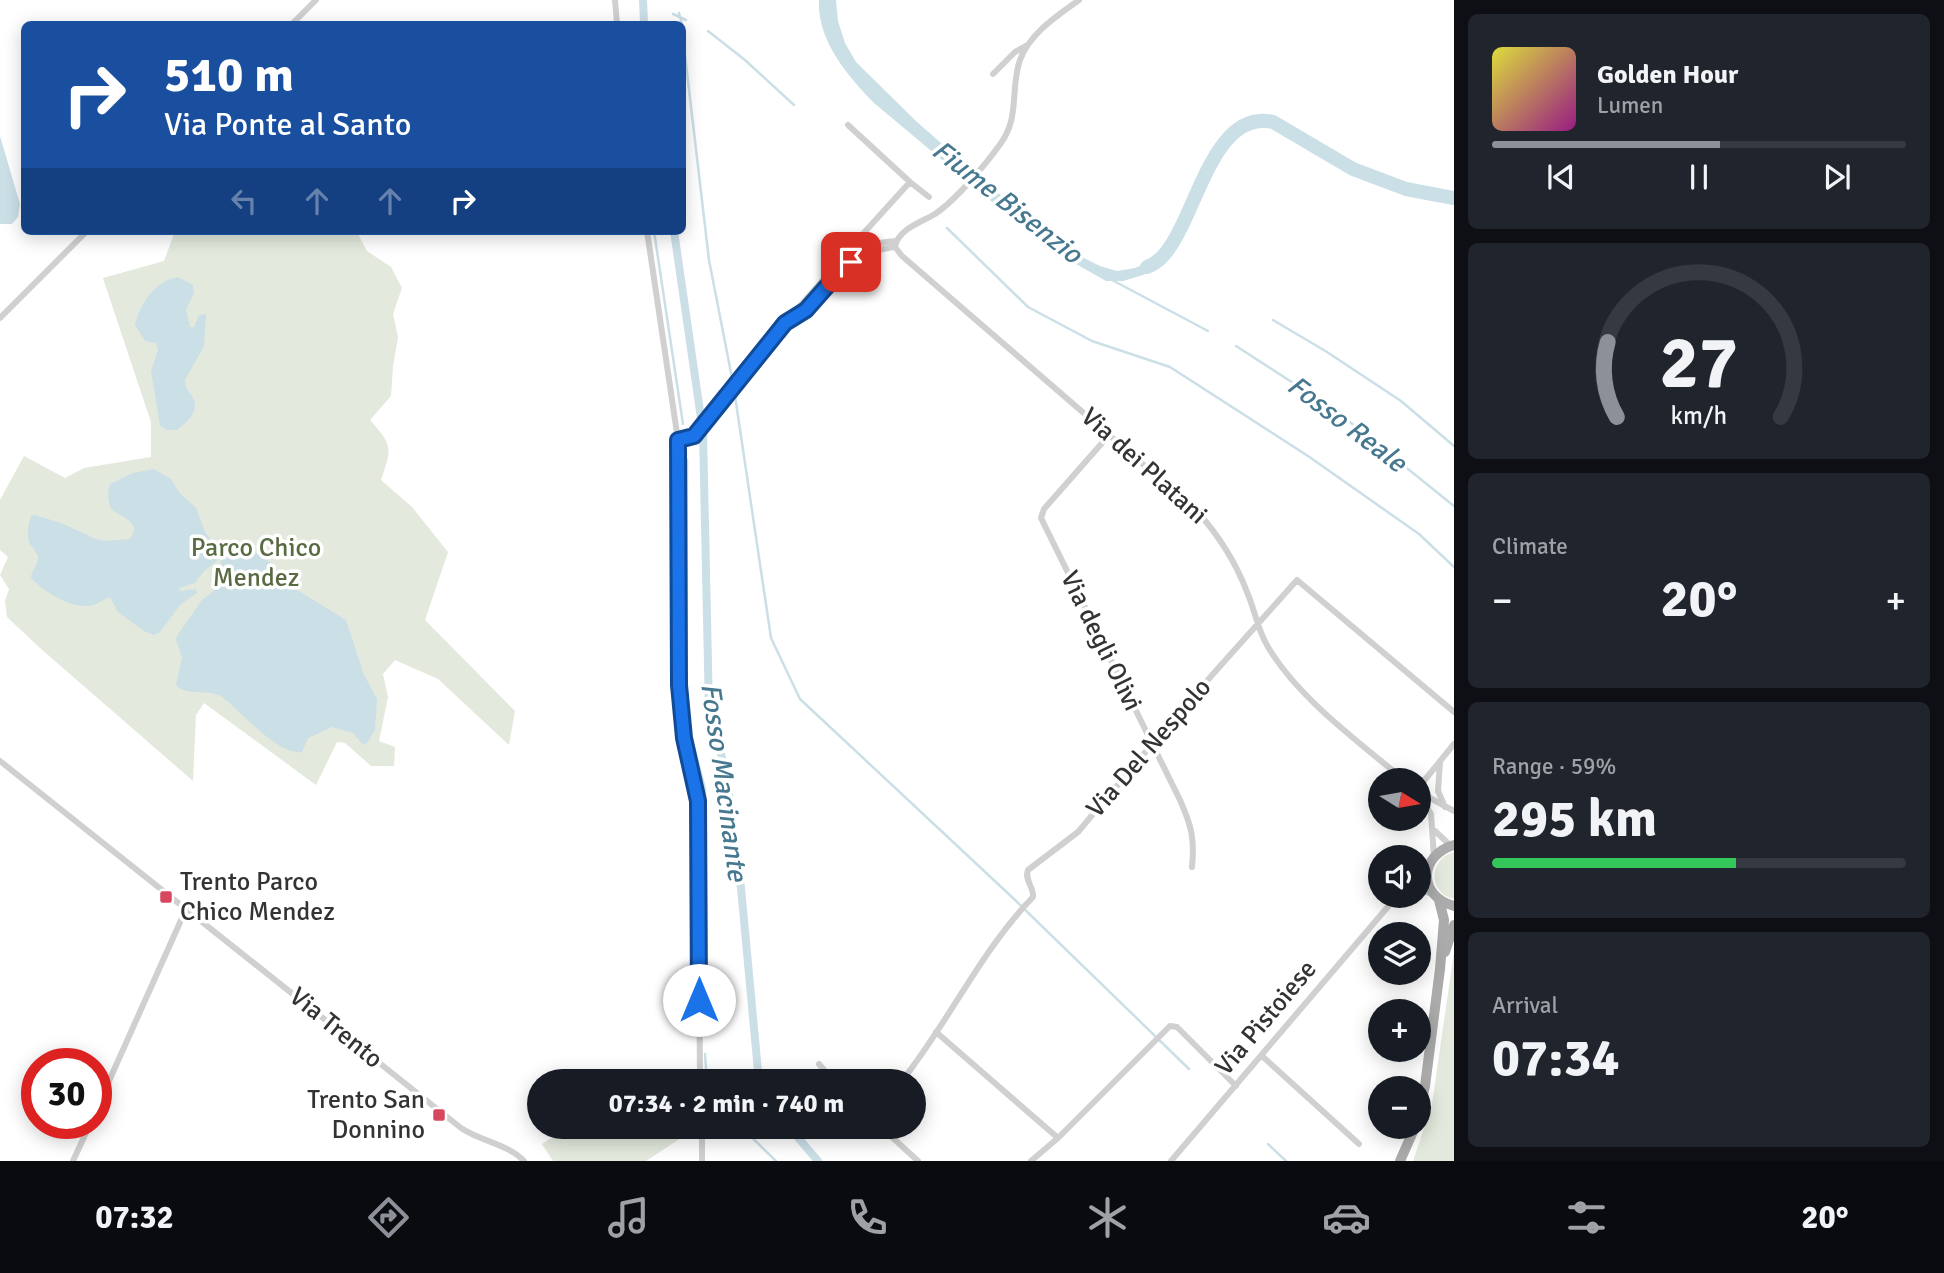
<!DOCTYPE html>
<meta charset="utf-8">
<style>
:root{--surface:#171b24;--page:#20242c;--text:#f1f3f6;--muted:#9ea1a6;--line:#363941;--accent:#8c9099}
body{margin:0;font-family:Signika,sans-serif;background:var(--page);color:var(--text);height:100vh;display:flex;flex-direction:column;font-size:26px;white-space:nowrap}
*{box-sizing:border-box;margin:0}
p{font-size:23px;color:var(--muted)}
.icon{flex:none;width:38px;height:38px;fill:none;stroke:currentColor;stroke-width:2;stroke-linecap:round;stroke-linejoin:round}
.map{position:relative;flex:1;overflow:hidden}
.panel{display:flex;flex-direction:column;gap:14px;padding:14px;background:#0d0f14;width:490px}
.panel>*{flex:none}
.hud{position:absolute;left:21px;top:21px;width:665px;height:214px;border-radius:10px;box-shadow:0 4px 18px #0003;background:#1a4fa0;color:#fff;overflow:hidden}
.needle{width:46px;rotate:101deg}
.buttons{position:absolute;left:1368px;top:768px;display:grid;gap:14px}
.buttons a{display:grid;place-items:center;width:63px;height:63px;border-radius:50%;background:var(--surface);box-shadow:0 4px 18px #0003;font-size:35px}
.speed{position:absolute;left:21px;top:1048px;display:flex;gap:14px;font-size:35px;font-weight:700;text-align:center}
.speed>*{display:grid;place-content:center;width:91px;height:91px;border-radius:50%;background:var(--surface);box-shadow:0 4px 18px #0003;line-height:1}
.speed .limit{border:10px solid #d22;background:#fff;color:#111}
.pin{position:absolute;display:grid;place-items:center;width:60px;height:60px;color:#fff;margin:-30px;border-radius:14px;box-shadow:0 4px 10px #0006}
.me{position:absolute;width:77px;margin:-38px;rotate:0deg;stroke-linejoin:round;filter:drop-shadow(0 0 5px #0008)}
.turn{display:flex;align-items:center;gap:24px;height:147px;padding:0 28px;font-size:32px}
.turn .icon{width:91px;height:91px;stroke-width:2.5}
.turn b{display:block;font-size:49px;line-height:60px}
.lanes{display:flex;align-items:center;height:66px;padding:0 28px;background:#0003;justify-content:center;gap:35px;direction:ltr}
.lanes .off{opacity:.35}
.big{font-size:52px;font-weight:700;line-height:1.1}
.panel .card{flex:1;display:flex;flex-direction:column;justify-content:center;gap:10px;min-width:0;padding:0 24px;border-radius:10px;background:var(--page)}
.panel .dial{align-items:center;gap:0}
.dial svg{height:182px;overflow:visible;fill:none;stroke:var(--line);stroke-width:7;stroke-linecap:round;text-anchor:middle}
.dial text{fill:var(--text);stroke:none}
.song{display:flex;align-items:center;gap:21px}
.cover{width:84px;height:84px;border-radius:10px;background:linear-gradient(135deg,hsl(60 70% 55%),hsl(310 70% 35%))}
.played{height:7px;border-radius:4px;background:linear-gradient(90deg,var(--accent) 55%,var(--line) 55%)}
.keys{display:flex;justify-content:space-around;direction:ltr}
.heat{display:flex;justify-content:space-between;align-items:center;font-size:38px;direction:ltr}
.charge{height:10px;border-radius:5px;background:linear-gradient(90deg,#34c759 59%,var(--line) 0)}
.trip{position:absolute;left:527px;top:1069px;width:399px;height:70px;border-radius:35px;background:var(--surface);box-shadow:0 4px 18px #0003;font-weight:700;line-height:70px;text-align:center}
.tab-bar{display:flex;height:112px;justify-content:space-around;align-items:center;background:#090b0e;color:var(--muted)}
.tab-bar .icon{width:49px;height:49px}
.tab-bar .current{color:var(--accent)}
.tab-bar b{font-size:32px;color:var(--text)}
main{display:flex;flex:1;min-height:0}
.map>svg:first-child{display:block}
.green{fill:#e3e9dd}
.water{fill:#cbdfe7}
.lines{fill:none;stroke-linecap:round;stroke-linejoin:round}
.stream{stroke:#cbdfe7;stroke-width:2.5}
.canal{stroke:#cbdfe7;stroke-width:8}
.river{stroke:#cbdfe7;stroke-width:14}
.street{stroke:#d0d0d0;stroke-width:6}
.primary{stroke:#ababab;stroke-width:10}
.route-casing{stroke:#114b97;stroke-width:18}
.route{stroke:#1a73e8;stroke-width:12}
.poi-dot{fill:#d7475d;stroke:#fff;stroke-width:2.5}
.labels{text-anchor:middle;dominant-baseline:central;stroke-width:7;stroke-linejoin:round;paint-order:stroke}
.street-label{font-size:26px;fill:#333;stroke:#fff}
.park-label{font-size:26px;fill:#596b43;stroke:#fff}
.poi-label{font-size:26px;fill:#333;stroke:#fff;text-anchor:start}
.water-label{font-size:28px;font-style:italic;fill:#46788f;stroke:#fff}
</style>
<main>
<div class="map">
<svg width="1454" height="1161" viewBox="0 0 1454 1161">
<rect width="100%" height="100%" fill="#fff"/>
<path class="green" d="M175,231H360L358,234L367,251L391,267L402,288L393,314L398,337L393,366L391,396L370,420C393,446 392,448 381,480L412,507L448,552L425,620L515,711L509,745L438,679L395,660L383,674L388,697L379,741L395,747L394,766H371L345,743L337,742L316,785L204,703L196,715L193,781L40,648L7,617L5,601L9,589L0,575L8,557L0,550V500L24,456L65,478L84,468L151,457V422L103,278L164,261Z
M1454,852V899C1428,893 1428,859 1454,852Z
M1454,952V1161H1413L1432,1104Z
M568,1127H674L681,1138L646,1161H553L542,1144Z"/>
<path class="water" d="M819,0H836L838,21L845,43L856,62L917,122L1058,245L1100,266L1117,271L1135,268L1148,262L1159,253L1164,262L1143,275L1123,281H1106L1046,247L874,103C848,76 817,41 819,0Z
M0,136L20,204L18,217L12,224H0Z
M178,277L193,285L194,293L186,310L190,327H194L199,315L206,314L204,346L185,380C185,388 188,390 192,396C201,411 188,421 177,430H167L160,426L151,371L158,350L156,343L145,341L135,325C140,303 155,281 178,277Z
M154,469L171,479L179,492L196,508L206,534L217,547V561L204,571L195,583L179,588L180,591L196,589L197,593L181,604L160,632L154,635L144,631L118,612L110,597C102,600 94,607 84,606C68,606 41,590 31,578C31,570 40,563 38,555C37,555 32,546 31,546C26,537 28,525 31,516L35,515L61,523L96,539L106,541L130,539C143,520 119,518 111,508C107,501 108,491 110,484L133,473Z
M255,553L263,555L294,588L346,620L364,675L377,699L375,730L367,743L363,745L353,733L332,727L308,738L302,752C278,756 241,711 222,697C209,688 186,697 176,685L182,657L176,640L177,636L202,600L217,588L220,580L221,558L226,554Z"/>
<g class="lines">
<path class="stream" d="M679,13L682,24
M673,14L686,20
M682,30L709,260L733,383
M708,31L745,60L794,105
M947,228L1028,307L1092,341L1170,367L1308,456L1419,534L1454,567
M654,231L683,424
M1112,280L1208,331
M1273,320L1327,352L1401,401L1454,446
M1236,346L1335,410L1454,506
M734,389L771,638L800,699L1013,898L1189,1069
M687,460L686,690L690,732L705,789L706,1010
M705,1054L707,1082
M741,1127L776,1161
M1268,1144L1286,1161"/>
<path class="canal" d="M643,0L644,24
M674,231L703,432L709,711L726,772L741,888L759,1082
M789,1127L818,1161"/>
<path class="river" d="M1147,267C1152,265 1157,262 1161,258C1196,224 1210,108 1273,122L1353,169L1406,189L1454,198"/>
<path class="street" d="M615,0L617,24
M292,24L316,0
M993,74L1015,52L1026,46
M848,125L910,182
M647,231L678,440L679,685L684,738L698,801L700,1082
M895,247L902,256L1197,511C1219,536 1235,560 1247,592C1255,610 1257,629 1268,647C1299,699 1358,741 1404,780
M895,247C898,229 922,222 935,214C956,200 986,164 1001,143C1020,117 1010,88 1020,60C1030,33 1057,16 1079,0
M855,254L851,247L910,182L929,197
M0,318L87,231
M791,319C834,293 836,254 895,247
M1110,434L1044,509L1041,518L1180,800C1191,825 1195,838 1192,867
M678,440L694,436L785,323L837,264C853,250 875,242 896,241
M0,761L461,1128C480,1141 508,1144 524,1161
M1440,762L1438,791L1445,807
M1419,787L1454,744
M1419,792L1454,811
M1419,794L1431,814L1434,857
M1435,831L1451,846
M1419,890L1432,894
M936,1032L1058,1138L1170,1026L1177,1027L1236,1086
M1262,1056L1359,1144
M819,1064L834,1082
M901,1082C949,1022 980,952 1033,897C1034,887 1024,880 1028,870L1078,832L1180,711L1297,580L1454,712
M96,1110L186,909
M702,1127V1161
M881,1127L918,1161
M73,1161L90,1124
M1031,1161L1058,1138
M1171,1161L1397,896"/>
<path class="primary" d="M1454,845C1419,855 1417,896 1454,906
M1445,952L1454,925
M1419,1113L1425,1086L1440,969L1444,920L1439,900
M1400,1161L1415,1127"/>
</g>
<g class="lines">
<g class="route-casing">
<path id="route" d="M699,1000L698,801L684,738L679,685L678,440L694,436L785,323L806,310L843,268L851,262"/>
</g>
<use href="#route" class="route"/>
</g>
<g class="poi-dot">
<rect x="159" y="890" width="14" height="14" rx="3.5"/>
<rect x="432" y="1108" width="14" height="14" rx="3.5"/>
</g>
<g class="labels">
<g class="street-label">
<text transform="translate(1144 466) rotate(42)">Via dei Platani</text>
<text transform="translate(1101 641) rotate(64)">Via degli Olivi</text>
<text transform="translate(1149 748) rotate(-49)">Via Del Nespolo</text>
<text transform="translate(1266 1018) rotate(-50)">Via Pistoiese</text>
<text transform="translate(336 1028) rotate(39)">Via Trento</text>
</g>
<g class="park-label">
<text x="256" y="548">Parco Chico<tspan x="256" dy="30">Mendez</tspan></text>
</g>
<g class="poi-label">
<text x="180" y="882">Trento Parco<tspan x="180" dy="30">Chico Mendez</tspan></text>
<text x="425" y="1100" text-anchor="end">Trento San<tspan x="425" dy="30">Donnino</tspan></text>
</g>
<g class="water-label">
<text transform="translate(1007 202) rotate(38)">Fiume Bisenzio</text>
<text transform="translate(1347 424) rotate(37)">Fosso Reale</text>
<text transform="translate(724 782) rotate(82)">Fosso Macinante</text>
</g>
</g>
</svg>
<div class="buttons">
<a><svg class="needle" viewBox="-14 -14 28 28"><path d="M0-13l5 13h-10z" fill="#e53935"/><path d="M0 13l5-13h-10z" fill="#9ea1a6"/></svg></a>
<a><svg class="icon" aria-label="sound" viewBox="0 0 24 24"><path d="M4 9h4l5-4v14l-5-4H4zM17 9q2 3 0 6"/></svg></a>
<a><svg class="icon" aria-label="layers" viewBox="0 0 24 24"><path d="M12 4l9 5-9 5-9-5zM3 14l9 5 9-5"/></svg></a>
<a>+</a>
<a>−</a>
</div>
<div class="speed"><div class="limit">30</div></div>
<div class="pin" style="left:851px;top:262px;background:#d93025"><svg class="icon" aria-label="arrive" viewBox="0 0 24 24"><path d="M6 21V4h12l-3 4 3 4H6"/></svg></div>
<svg class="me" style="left:699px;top:1000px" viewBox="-20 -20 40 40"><circle r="19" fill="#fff"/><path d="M0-13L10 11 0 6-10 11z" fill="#1a73e8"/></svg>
<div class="trip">07:34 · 2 min · 740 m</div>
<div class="hud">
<div class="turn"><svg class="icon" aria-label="right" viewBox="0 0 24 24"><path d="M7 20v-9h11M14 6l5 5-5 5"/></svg><div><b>510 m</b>Via Ponte al Santo</div></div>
<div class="lanes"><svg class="icon off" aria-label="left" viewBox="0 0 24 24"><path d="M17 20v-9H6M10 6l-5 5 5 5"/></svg><svg class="icon off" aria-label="ahead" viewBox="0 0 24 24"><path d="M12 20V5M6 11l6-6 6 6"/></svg><svg class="icon off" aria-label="ahead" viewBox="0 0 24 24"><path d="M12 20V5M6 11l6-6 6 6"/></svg><svg class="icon" aria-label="right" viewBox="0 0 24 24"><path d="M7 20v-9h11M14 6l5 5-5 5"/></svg></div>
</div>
</div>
<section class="panel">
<div class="card">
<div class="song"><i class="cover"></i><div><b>Golden Hour</b><p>Lumen</p></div></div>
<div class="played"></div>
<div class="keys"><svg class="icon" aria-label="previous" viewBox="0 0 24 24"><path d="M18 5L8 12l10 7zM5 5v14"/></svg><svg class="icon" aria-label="pause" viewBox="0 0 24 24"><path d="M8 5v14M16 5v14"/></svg><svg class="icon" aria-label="next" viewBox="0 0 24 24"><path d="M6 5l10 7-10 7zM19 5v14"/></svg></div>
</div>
<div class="card dial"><svg viewBox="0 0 100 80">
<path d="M14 69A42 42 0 1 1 86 69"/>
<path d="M14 69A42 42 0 0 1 10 36" stroke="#8c9099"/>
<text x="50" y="56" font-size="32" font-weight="700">27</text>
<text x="50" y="72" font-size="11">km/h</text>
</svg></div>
<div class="card"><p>Climate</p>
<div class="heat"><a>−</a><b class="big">20°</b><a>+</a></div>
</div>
<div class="card"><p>Range · 59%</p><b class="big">295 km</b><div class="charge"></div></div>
<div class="card"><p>Arrival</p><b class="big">07:34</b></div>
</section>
</main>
<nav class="tab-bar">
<b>07:32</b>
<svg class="icon current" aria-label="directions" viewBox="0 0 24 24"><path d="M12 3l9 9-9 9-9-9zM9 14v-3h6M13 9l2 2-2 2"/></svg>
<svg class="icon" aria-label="music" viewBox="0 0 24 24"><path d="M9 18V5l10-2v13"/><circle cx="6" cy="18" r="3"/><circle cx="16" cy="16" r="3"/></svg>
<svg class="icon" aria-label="phone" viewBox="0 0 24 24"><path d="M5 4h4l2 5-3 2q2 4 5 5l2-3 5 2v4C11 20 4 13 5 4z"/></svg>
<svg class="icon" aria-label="climate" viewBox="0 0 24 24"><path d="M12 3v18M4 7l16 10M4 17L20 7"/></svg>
<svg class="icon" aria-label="car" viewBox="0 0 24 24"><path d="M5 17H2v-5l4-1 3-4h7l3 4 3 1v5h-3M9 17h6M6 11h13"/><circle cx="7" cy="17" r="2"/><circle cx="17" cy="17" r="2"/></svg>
<svg class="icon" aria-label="filters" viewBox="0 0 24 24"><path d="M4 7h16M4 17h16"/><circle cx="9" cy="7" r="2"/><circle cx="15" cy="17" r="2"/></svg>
<b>20°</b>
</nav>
